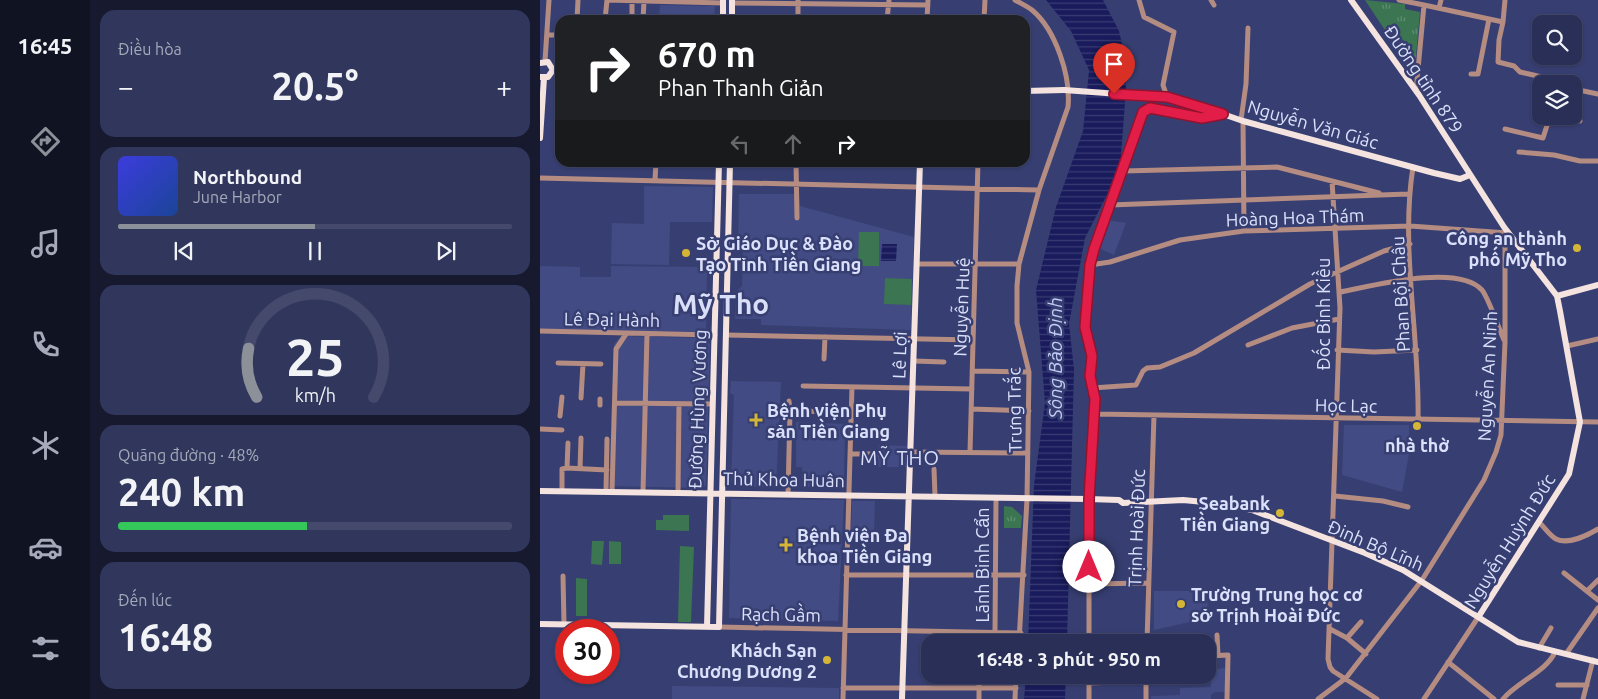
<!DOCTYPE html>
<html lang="vi">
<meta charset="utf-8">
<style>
:root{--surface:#292f56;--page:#31375c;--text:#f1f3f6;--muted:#a5a9b9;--line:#454a6c;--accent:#8c9099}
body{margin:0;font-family:Ubuntu,sans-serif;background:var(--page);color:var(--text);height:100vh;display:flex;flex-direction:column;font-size:19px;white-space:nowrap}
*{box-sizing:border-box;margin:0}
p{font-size:16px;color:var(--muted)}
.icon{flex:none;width:28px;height:28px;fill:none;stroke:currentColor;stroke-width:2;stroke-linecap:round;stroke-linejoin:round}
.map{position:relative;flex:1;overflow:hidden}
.side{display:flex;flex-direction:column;gap:10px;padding:10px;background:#171a2f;width:450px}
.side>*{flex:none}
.hud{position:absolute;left:15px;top:15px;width:475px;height:152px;border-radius:15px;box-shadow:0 1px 4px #0004,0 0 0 1px var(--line);background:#202124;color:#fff;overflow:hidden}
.buttons{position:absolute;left:992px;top:15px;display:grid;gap:10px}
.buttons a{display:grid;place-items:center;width:50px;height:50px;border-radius:10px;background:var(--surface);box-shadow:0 1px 4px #0004,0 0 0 1px var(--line);font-size:25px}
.speed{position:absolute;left:15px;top:619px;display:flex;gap:10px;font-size:25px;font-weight:700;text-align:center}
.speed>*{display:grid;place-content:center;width:65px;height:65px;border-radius:50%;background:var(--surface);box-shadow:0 1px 4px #0004,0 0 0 1px var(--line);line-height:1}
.speed .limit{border:8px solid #d22;background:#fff;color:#111}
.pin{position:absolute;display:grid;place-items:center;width:42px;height:42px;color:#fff;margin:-51px -21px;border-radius:50% 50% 50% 0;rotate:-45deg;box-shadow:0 0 5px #0007}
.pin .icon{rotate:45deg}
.me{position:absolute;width:55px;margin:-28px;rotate:0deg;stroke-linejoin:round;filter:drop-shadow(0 0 4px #0008)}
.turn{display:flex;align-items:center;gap:18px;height:105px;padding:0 20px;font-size:22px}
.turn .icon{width:65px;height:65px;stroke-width:2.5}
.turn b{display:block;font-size:35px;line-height:42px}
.lanes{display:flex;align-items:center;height:48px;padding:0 20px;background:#0003;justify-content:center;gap:25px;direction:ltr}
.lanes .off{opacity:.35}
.big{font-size:38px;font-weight:700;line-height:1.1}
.side .tile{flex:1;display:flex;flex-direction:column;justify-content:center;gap:8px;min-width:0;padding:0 18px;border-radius:15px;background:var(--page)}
.side .dial{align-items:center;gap:0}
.dial svg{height:130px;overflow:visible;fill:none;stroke:var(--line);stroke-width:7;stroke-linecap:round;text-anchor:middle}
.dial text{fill:var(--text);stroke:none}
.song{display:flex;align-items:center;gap:15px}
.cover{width:60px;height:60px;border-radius:8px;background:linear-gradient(135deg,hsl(240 70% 55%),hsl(220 70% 35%))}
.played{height:5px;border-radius:2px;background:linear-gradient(90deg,var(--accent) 50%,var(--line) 50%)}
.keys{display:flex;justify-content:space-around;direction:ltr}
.heat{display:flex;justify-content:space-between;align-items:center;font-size:28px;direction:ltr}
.charge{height:8px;border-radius:4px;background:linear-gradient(90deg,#34c759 48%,var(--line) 0)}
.trip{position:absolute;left:381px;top:634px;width:295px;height:50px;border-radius:15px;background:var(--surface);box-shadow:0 1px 4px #0004,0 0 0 1px var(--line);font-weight:700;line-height:50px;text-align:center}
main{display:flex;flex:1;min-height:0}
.menu{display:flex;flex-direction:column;width:90px;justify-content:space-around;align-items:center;background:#101322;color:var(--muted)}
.menu .icon{width:35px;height:35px}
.menu .selected{color:var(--accent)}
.menu b{font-size:22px;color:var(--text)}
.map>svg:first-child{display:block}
.built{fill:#424b83}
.green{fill:#3b7551}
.park{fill:url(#park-tufts)}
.water{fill:url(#water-rules)}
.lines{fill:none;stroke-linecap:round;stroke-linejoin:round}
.minor{stroke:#b48c82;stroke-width:5}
.major{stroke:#f4e3df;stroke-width:6}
.major-bridge{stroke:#f4e3df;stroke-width:6}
.route-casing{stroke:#92132f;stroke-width:12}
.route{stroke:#e11d48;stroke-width:9}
.poi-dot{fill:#d5b535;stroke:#373f72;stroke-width:2}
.labels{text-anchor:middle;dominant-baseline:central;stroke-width:5;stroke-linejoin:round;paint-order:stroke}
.street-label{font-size:18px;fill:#dbe1fa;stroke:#373f72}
.poi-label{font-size:18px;font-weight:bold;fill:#dbe1fa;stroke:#373f72;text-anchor:start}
.water-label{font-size:19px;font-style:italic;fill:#c2ccf4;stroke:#373f72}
.quarter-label{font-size:20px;letter-spacing:1px;fill:#d9dff8;stroke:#373f72}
.town-label{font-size:28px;font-weight:bold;fill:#d9dff8;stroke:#373f72}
</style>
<main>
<nav class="menu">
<b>16:45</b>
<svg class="icon selected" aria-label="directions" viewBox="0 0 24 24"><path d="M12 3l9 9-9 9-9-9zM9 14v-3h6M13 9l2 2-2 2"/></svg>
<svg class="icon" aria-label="music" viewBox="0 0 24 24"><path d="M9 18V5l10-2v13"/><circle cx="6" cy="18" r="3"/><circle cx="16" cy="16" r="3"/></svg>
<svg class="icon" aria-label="phone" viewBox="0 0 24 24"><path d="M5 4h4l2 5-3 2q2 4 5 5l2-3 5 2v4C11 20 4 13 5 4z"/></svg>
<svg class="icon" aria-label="climate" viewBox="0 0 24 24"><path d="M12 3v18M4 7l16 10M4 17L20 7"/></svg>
<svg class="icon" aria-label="car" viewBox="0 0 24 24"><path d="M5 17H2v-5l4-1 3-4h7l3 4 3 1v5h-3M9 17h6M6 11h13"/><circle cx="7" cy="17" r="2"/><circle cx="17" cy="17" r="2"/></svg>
<svg class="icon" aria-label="filters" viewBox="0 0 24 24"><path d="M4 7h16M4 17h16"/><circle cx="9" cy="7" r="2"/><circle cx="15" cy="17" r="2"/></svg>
</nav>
<section class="side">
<div class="tile"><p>Điều hòa</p>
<div class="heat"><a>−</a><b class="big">20.5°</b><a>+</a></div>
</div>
<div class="tile">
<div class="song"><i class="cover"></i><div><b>Northbound</b><p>June Harbor</p></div></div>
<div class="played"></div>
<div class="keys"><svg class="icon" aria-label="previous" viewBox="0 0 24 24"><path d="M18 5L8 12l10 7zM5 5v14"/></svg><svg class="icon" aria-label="pause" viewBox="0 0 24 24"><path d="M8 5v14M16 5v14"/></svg><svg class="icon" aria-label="next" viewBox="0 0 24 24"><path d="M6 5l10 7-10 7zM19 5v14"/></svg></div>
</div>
<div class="tile dial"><svg viewBox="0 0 100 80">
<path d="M14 69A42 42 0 1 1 86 69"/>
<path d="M14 69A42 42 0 0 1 9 39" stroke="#8c9099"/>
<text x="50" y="56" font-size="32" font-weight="700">25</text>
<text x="50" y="72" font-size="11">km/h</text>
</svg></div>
<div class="tile"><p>Quãng đường · 48%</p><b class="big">240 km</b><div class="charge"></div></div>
<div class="tile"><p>Đến lúc</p><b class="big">16:48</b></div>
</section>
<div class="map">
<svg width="1058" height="699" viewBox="0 0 1058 699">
<defs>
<pattern id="park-tufts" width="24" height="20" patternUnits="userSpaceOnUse" patternTransform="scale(1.25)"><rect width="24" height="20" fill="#3b7551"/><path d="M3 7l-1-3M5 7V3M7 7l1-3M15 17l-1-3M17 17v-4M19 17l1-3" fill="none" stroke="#608f74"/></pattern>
<pattern id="water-rules" width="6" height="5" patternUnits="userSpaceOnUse" patternTransform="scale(1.25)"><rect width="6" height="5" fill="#191b5c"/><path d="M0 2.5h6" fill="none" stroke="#3a3c74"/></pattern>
</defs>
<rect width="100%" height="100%" fill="#373f72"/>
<path class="built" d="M120,5L175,6L174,20H119Z
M104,186L173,187L172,222H130L129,265L71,264L72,223L104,224Z
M199,194H259L260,206L374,237L371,330L221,325V319H195L196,292L202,286L203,247L198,242Z
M567,220L586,223L574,255L556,247Z
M0,266L40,267V277H71V266L167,267L166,332L0,329Z
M81,336L164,338L170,343L166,485L163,488L69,486L74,344Z
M191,381L241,382L236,487H195L191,481L194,395L190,393Z
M256,422L305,424L304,487H263L262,467H256Z
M804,425H869V454L862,492L802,475Z
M338,445L367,446L366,467H337Z
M191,499L304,500L298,621L189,618Z
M312,501H335L334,532L311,531Z
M614,591H667L668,618L614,630Z
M690,667V692H675L671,695V699H611V696L640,695V688L671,687V670Z
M132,686L299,688V699H132Z"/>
<path class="green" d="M319,232H339V266H318Z
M345,278L372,279L371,305L344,304Z
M123,515H149V531L116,530V520H123Z
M52,541H64L62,565L51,564Z
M69,541L81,542V564H69Z
M140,546L154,547L151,622H138Z
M36,578L47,579V616H36Z"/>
<path class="park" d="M825,0L865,4V9L880,12L875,67L870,68Z
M464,506L472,507L482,516L481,528H464Z"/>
<path class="water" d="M506,0H563L579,31L584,53L586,89L580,169L545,238L529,324L534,369L527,642H488L494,485L505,403L496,290L516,207L543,131L549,70L531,31Z
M342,244H357L356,261H341Z
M486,675H526L525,699H484Z"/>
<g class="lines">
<path class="minor" d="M67,0L183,3
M475,0C480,3 487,6 492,10C516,30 531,77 528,107L499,190L479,264L477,286V323L489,372L487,499L479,642
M599,0L604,17L634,32L623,85L627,97
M671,0L674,5
M859,0L884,5L876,91
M192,3L388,5
M884,5L963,22L965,0
M899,8L901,0
M37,20L38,0
M65,20L67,0
M92,20V1
M103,20L104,1
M258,20V0
M347,20L349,0
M387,20L388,0
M444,20L445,0
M963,22L959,40L958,62L974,66L980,72L1015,80L1020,84
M7,35H20
M5,61L9,0
M931,74H938L949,19
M1034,89L1058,94
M1025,116L1040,121
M701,120L706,84L708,28
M703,121L704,231
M965,129L1003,138L1010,116
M979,152L1014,155L1040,161H1058
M256,162L257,218
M873,167C860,249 880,337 878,420
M583,171L737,167L839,193
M0,178L499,190
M115,180L116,162
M792,181L800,308L788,659L790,667L793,671L837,699
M570,205L868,194
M377,264H479
M550,265L570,262L640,240L704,231L870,226L967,233
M800,292C831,286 918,263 942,290C949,299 958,327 964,340
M0,331L175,335
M186,335L433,340
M708,345L752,328L799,319
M1027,346L1058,339
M797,350L834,352L877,350
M284,359L285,337
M374,361L404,362
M18,363L61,364
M432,371L489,372
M263,386L432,389
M552,388L596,385L603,371L607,368L620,367L654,353L770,284L844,251L870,244
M41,398L43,364
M249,401L250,411
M75,403L172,404
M60,405V399
M431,409L489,411
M554,414L1058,422
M20,416L22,397
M0,429L22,430
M370,452L488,453
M430,452L438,162
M310,454H338
M27,468L67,470
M40,469L41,438
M394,469L395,496
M22,491V469L27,468L28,443
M66,492L67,439
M72,492L76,349L86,334
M103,492L107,334
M138,492L139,404
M248,494L250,411L311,412
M795,496L843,501L868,507
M999,522C1004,527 1010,536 1016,539C1028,545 1048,535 1058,529
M1024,573L1058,600
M306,575H484
M23,576L24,624
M549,584L608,583
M1047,591L1058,580
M179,627L481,633
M790,629L807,638L826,654
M455,632L456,498
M677,635L678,655
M807,638L821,622
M440,642V633
M549,642V499L555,399L550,376L552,356L545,327L550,265L603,112L610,108L662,118L683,114
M607,642L614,415
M999,648L1011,628
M1026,654L1058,608
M668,656L688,655L687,699
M908,662L954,699
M606,675V699
M549,683L606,681
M1018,685H1047
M303,688H476
M303,699L312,387
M439,699V675
M475,699L476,675
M549,699V675
M778,699L806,678L882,580L944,480L956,452L961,435L965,342V233
M884,699L939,616
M963,699C977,682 1007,671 1015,652
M1043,699L1053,660"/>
<path class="major" d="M811,0L879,95L964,227L1017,296L1020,311L1040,422L1029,474L939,616
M183,20V0
M192,20V0
M0,63L8,62L13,70L8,77H1
M485,91L524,90
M607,96L642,100L703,121L894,173L920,179L930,175
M0,138L4,78
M1017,296L1058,285
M0,491L549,499L579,500L583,503L643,500L685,504L712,510L825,553L863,570L978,642L1058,662
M0,624L179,627L190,162
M167,627L179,162
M362,699L380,162"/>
<path class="major-bridge" d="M524,90L607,96"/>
</g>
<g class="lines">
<g class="route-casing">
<path id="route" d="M549,567V499L555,399L550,376L552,356L545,327L550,265L554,249L603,112L610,108L662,118L683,114L627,97L574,94"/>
</g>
<use href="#route" class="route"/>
</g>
<g class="poi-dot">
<circle cx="1037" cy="248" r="5"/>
<circle cx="146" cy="253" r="5"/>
<path d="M213.5 412.5h5v5h5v5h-5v5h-5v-5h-5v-5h5z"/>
<circle cx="877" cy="426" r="5"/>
<circle cx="740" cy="513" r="5"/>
<path d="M243.5 537.5h5v5h5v5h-5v5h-5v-5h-5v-5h5z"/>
<circle cx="641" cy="604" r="5"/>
<circle cx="287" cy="660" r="5"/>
</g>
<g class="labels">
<g class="street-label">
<text transform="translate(884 79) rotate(56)">Đường tỉnh 879</text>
<text transform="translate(773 124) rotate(16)">Nguyễn Văn Giác</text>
<text transform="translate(755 217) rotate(-2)">Hoàng Hoa Thám</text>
<text transform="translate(860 294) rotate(-93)">Phan Bội Châu</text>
<text transform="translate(421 307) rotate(-88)">Nguyễn Huệ</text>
<text transform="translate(783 314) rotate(-90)">Đốc Binh Kiều</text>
<text transform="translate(72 319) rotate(1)">Lê Đại Hành</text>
<text transform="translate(359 355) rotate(-88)">Lê Lợi</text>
<text transform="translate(947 376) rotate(-87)">Nguyễn An Ninh</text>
<text transform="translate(806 405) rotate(1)">Học Lạc</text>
<text transform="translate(157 409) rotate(-88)">Đường Hùng Vương</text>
<text transform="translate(474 410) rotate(-91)">Trưng Trắc</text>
<text transform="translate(244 479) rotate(1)">Thủ Khoa Huân</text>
<text transform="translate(596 528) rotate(-88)">Trịnh Hoài Đức</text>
<text transform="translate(969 541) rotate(-58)">Nguyễn Huỳnh Đức</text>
<text transform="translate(836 545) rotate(23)">Đinh Bộ Lĩnh</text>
<text transform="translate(442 565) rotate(-90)">Lãnh Binh Cẩn</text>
<text transform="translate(241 614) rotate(1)">Rạch Gầm</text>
</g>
<g class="poi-label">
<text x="1027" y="238" text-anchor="end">Công an thành<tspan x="1027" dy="21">phố Mỹ Tho</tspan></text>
<text x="156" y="243">Sở Giáo Dục &amp; Đào<tspan x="156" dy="21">Tạo Tỉnh Tiền Giang</tspan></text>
<text x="227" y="410">Bệnh viện Phụ<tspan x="227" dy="21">sản Tiền Giang</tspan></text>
<text x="877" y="445" text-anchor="middle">nhà thờ</text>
<text x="730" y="503" text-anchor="end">Seabank<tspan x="730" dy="21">Tiền Giang</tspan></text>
<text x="257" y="535">Bệnh viện Đa<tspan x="257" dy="21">khoa Tiền Giang</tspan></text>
<text x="651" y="594">Trường Trung học cơ<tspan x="651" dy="21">sở Trịnh Hoài Đức</tspan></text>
<text x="277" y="650" text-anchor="end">Khách Sạn<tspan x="277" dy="21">Chương Dương 2</tspan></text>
</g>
<g class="water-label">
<text transform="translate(515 358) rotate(-90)">Sông Bảo Định</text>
</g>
<g class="quarter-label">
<text x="360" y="457">MỸ THO</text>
</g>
<g class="town-label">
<text x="181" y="303">Mỹ Tho</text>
</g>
</g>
</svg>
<div class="buttons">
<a><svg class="icon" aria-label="search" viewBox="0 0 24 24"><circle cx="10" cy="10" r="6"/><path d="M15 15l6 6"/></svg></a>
<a><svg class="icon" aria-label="layers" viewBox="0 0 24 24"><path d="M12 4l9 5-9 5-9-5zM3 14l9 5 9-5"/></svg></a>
</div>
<div class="speed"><div class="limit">30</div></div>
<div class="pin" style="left:574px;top:94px;background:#d93025"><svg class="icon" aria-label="arrive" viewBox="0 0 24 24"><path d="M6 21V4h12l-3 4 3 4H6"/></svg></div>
<svg class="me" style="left:549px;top:567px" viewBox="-20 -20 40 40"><circle r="19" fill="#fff"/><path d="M0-13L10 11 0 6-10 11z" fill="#e11d48"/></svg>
<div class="trip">16:48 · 3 phút · 950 m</div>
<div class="hud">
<div class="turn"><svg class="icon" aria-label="right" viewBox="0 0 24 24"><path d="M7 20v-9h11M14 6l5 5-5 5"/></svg><div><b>670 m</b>Phan Thanh Giản</div></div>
<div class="lanes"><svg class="icon off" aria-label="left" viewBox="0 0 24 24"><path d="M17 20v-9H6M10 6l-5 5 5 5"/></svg><svg class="icon off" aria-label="ahead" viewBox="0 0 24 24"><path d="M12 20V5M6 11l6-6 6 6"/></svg><svg class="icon" aria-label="right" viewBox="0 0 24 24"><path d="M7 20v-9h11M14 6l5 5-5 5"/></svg></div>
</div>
</div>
</main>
